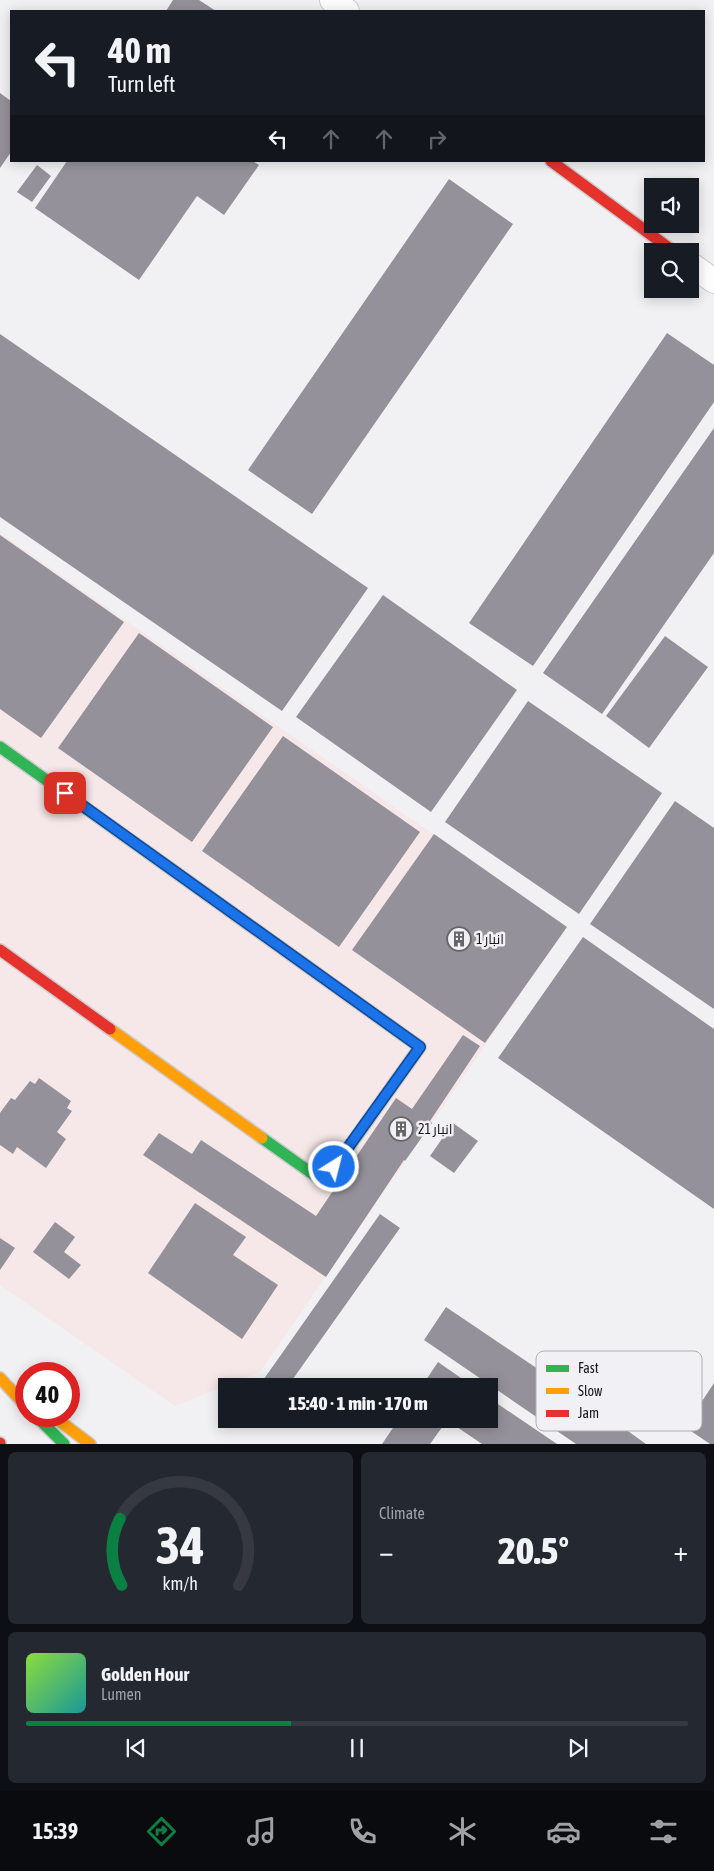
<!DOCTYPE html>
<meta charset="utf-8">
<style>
:root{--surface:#171b24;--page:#242831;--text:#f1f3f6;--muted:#9ea1a6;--line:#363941;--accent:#0b8043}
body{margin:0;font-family:"Asap Condensed",Cairo,sans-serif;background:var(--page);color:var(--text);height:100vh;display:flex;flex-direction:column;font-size:19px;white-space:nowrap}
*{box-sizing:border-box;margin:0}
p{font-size:16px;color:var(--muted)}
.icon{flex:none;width:28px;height:28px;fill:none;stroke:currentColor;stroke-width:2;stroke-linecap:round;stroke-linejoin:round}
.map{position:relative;height:1444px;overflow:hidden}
.side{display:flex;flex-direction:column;gap:8px;padding:8px;background:#0d0f14;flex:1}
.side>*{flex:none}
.hud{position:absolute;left:10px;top:10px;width:695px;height:152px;border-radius:0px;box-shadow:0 2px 12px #0003;background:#171b24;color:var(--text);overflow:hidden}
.controls{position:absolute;left:644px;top:178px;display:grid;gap:10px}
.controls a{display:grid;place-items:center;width:55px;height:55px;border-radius:0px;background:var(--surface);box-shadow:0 2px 12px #0003;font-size:25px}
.speed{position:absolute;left:15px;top:1362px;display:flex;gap:10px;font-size:25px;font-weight:700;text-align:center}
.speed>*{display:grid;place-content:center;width:65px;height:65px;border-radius:50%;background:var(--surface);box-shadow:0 2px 12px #0003;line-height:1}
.speed .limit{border:8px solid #d22;background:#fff;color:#111}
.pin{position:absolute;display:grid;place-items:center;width:42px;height:42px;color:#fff;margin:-21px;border-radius:10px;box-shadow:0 2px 8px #0006}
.me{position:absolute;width:55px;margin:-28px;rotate:36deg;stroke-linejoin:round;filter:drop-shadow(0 0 4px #0008)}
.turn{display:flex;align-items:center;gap:18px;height:105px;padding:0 15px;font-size:22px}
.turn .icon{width:65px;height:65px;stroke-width:2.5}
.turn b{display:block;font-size:35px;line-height:42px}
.lanes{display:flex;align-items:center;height:48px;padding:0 15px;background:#0003;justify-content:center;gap:25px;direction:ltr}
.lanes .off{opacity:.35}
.big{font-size:38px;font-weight:800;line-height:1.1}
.side .tile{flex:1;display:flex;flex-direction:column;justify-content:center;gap:8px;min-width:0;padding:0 18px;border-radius:8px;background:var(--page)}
.side .dial{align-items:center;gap:0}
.dial svg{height:130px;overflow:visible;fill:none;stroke:var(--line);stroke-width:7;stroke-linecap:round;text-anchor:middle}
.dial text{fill:var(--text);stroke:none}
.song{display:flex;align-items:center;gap:15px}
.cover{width:60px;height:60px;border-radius:8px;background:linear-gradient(135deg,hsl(90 70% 55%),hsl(180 70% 35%))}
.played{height:5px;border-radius:2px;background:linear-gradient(90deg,var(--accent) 40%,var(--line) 40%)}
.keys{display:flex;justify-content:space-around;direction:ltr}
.heat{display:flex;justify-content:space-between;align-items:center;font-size:28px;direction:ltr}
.side .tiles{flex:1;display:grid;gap:8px;grid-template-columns:1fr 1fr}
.tile:last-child{grid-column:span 2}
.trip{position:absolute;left:218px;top:1378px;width:280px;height:50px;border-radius:0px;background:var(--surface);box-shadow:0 2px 12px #0003;font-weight:800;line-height:50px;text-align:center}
.menu{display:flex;height:80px;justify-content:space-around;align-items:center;background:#090b0e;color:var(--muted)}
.menu .icon{width:35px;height:35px}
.menu .selected{color:var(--accent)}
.menu b{font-size:22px;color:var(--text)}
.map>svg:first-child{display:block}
.industrial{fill:#f6e7e8}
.building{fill:#95919a}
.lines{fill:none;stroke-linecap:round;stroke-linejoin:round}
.street-casing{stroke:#ccccce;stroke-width:26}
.fast-casing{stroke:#ccccce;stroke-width:14}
.slow-casing{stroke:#ccccce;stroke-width:14}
.jam-casing{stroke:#ccccce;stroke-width:14}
.street{stroke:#fdfdfd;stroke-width:24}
.fast{stroke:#30b455;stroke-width:11}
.slow{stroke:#ff9f0a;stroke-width:11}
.jam{stroke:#e5322d;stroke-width:11}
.route-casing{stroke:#114b97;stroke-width:12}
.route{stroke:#1a73e8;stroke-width:9}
.labels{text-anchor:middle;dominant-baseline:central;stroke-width:5;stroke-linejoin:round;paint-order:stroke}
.poi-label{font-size:14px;fill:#19191b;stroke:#f0f0f5;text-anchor:start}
.key{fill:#f0f0f5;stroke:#b0b0b4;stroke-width:1}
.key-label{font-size:14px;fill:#19191b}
</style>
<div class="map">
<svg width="714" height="1444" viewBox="0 0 714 1444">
<rect width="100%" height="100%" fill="#f1f1f4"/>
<path class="industrial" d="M0,533L567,927L260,1372L175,1406L0,1285Z"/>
<path class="building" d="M173,0H199L216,11H166Z
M0,93L11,101V152L0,168Z
M67,161H253L259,165L224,215L197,196L139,280L35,208Z
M37,165L51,176L32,202L17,192Z
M449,179L513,224L312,514L248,470Z
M667,333L714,365V402L533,666L469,623Z
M0,334L368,588L282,711L0,517Z
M714,428V553L602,714L543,673Z
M0,535L124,622L41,738L0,709Z
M383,595L517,690L431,812L296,717Z
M139,633L273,727L192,842L58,748Z
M665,636L708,667L649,748L606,716Z
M528,701L662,793L579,914L445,822Z
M283,736L420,832L339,947L202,851Z
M675,801L714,828V1009L590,924Z
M434,834L567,927L485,1043L352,950Z
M583,937L714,1029V1209L498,1058Z
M463,1035L480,1046L430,1121L432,1123L405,1161L404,1160L326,1277L143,1155L159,1133L192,1154L201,1140L316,1216L396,1098L412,1109Z
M39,1078L71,1101L67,1108L72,1111L57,1132L66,1139L46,1168L17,1147L13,1154L0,1145V1113L11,1098L15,1100L30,1081L35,1084Z
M453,1123L478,1141L454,1173L430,1156Z
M195,1203L246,1237L233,1255L278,1285L242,1339L148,1273Z
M380,1214L400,1228L288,1386H259Z
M55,1222L75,1237L64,1252L81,1265L69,1279L33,1252Z
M0,1238L15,1248L0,1270Z
M446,1307L563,1386L577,1366L632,1403L618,1424L646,1444H576L424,1340Z
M438,1362L471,1385L470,1386H422Z
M714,1383V1444H710L685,1427Z
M489,1398L557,1444H482L454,1425L458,1419H489Z
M399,1419H448L430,1444H382Z"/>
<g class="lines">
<g class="street-casing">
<path id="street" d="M332,0L347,11
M690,264L714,281"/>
</g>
<g class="fast-casing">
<path id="fast" d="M0,747L206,894
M262,1138L324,1182L420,1047L396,1030
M36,1416L64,1444"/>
</g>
<g class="slow-casing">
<path id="slow" d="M110,1029L262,1138
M0,1378L26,1406
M53,1416L90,1444"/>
</g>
<g class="jam-casing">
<path id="jam" d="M551,161L673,251
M206,894L396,1030
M0,950L110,1029
M0,1443V1444"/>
</g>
<use href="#street" class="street"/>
<use href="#fast" class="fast"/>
<use href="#slow" class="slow"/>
<use href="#jam" class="jam"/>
</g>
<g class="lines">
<g class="route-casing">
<path id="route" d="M65,793L420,1047L334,1167"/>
</g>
<use href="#route" class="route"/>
</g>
<defs>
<g id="building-ring" transform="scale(1.25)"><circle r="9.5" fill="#f0f0f5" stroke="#656567" stroke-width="1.5"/><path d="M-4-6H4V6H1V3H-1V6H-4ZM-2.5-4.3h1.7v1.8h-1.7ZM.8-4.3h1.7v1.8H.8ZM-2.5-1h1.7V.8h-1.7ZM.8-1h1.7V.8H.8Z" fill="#656567"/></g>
</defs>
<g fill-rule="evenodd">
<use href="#building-ring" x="459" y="939"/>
<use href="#building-ring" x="401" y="1129"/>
</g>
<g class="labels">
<g class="poi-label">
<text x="476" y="939">انبار 1</text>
<text x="418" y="1129">انبار 21</text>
</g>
</g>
<rect x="536" y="1351" width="166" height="80" rx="8" class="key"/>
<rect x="546" y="1365" width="23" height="7" fill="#30b455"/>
<rect x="546" y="1388" width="23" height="6" fill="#ff9f0a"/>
<rect x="546" y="1410" width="23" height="7" fill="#e5322d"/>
<g class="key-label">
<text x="578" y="1373">Fast</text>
<text x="578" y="1396">Slow</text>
<text x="578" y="1418">Jam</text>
</g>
</svg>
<div class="controls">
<a><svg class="icon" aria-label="sound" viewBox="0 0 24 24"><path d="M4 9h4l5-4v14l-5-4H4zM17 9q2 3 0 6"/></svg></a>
<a><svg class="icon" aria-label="search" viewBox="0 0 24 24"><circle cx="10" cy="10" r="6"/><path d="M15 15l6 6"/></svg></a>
</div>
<div class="speed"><div class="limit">40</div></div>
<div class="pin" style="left:65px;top:793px;background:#d93025"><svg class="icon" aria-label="arrive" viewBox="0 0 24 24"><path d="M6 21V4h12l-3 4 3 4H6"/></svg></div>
<svg class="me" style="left:334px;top:1167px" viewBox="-20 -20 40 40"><circle r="17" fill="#1a73e8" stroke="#fff" stroke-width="3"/><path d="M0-11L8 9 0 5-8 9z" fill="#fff"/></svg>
<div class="trip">15:40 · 1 min · 170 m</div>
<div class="hud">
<div class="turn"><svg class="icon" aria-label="left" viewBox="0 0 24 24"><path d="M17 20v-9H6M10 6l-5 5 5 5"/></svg><div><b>40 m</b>Turn left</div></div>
<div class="lanes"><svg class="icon" aria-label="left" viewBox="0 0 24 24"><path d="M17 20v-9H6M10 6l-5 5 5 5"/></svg><svg class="icon off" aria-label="ahead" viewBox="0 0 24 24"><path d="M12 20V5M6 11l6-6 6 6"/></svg><svg class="icon off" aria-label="ahead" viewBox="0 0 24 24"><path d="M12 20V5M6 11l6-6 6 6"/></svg><svg class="icon off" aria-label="right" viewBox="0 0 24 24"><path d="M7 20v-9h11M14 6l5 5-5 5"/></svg></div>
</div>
</div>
<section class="side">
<div class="tiles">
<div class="tile dial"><svg viewBox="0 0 100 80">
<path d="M14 69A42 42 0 1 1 86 69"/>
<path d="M14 69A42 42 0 0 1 13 28" stroke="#0b8043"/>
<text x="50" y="56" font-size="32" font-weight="700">34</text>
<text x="50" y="72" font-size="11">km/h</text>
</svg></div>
<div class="tile"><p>Climate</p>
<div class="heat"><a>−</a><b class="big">20.5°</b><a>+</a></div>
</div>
<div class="tile">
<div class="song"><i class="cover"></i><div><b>Golden Hour</b><p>Lumen</p></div></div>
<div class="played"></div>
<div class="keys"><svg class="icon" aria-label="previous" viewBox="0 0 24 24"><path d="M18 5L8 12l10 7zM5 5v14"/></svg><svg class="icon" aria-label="pause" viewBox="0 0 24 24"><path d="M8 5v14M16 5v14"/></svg><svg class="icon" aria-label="next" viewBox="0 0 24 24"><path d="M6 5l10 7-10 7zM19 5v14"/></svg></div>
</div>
</div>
</section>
<nav class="menu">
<b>15:39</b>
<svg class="icon selected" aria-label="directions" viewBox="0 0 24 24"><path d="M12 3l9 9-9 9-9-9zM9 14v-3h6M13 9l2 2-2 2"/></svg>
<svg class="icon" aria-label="music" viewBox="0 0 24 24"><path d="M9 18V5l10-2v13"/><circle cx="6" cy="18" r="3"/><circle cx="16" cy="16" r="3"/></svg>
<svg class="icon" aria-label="phone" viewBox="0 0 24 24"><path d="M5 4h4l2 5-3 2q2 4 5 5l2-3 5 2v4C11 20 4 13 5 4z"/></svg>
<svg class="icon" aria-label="climate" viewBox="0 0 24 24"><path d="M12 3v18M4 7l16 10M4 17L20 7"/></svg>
<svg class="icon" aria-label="car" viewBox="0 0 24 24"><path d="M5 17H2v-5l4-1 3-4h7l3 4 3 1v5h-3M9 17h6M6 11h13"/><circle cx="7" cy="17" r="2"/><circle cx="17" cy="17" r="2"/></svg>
<svg class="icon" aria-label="filters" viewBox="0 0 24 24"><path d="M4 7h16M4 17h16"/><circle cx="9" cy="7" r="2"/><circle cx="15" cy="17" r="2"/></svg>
</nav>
